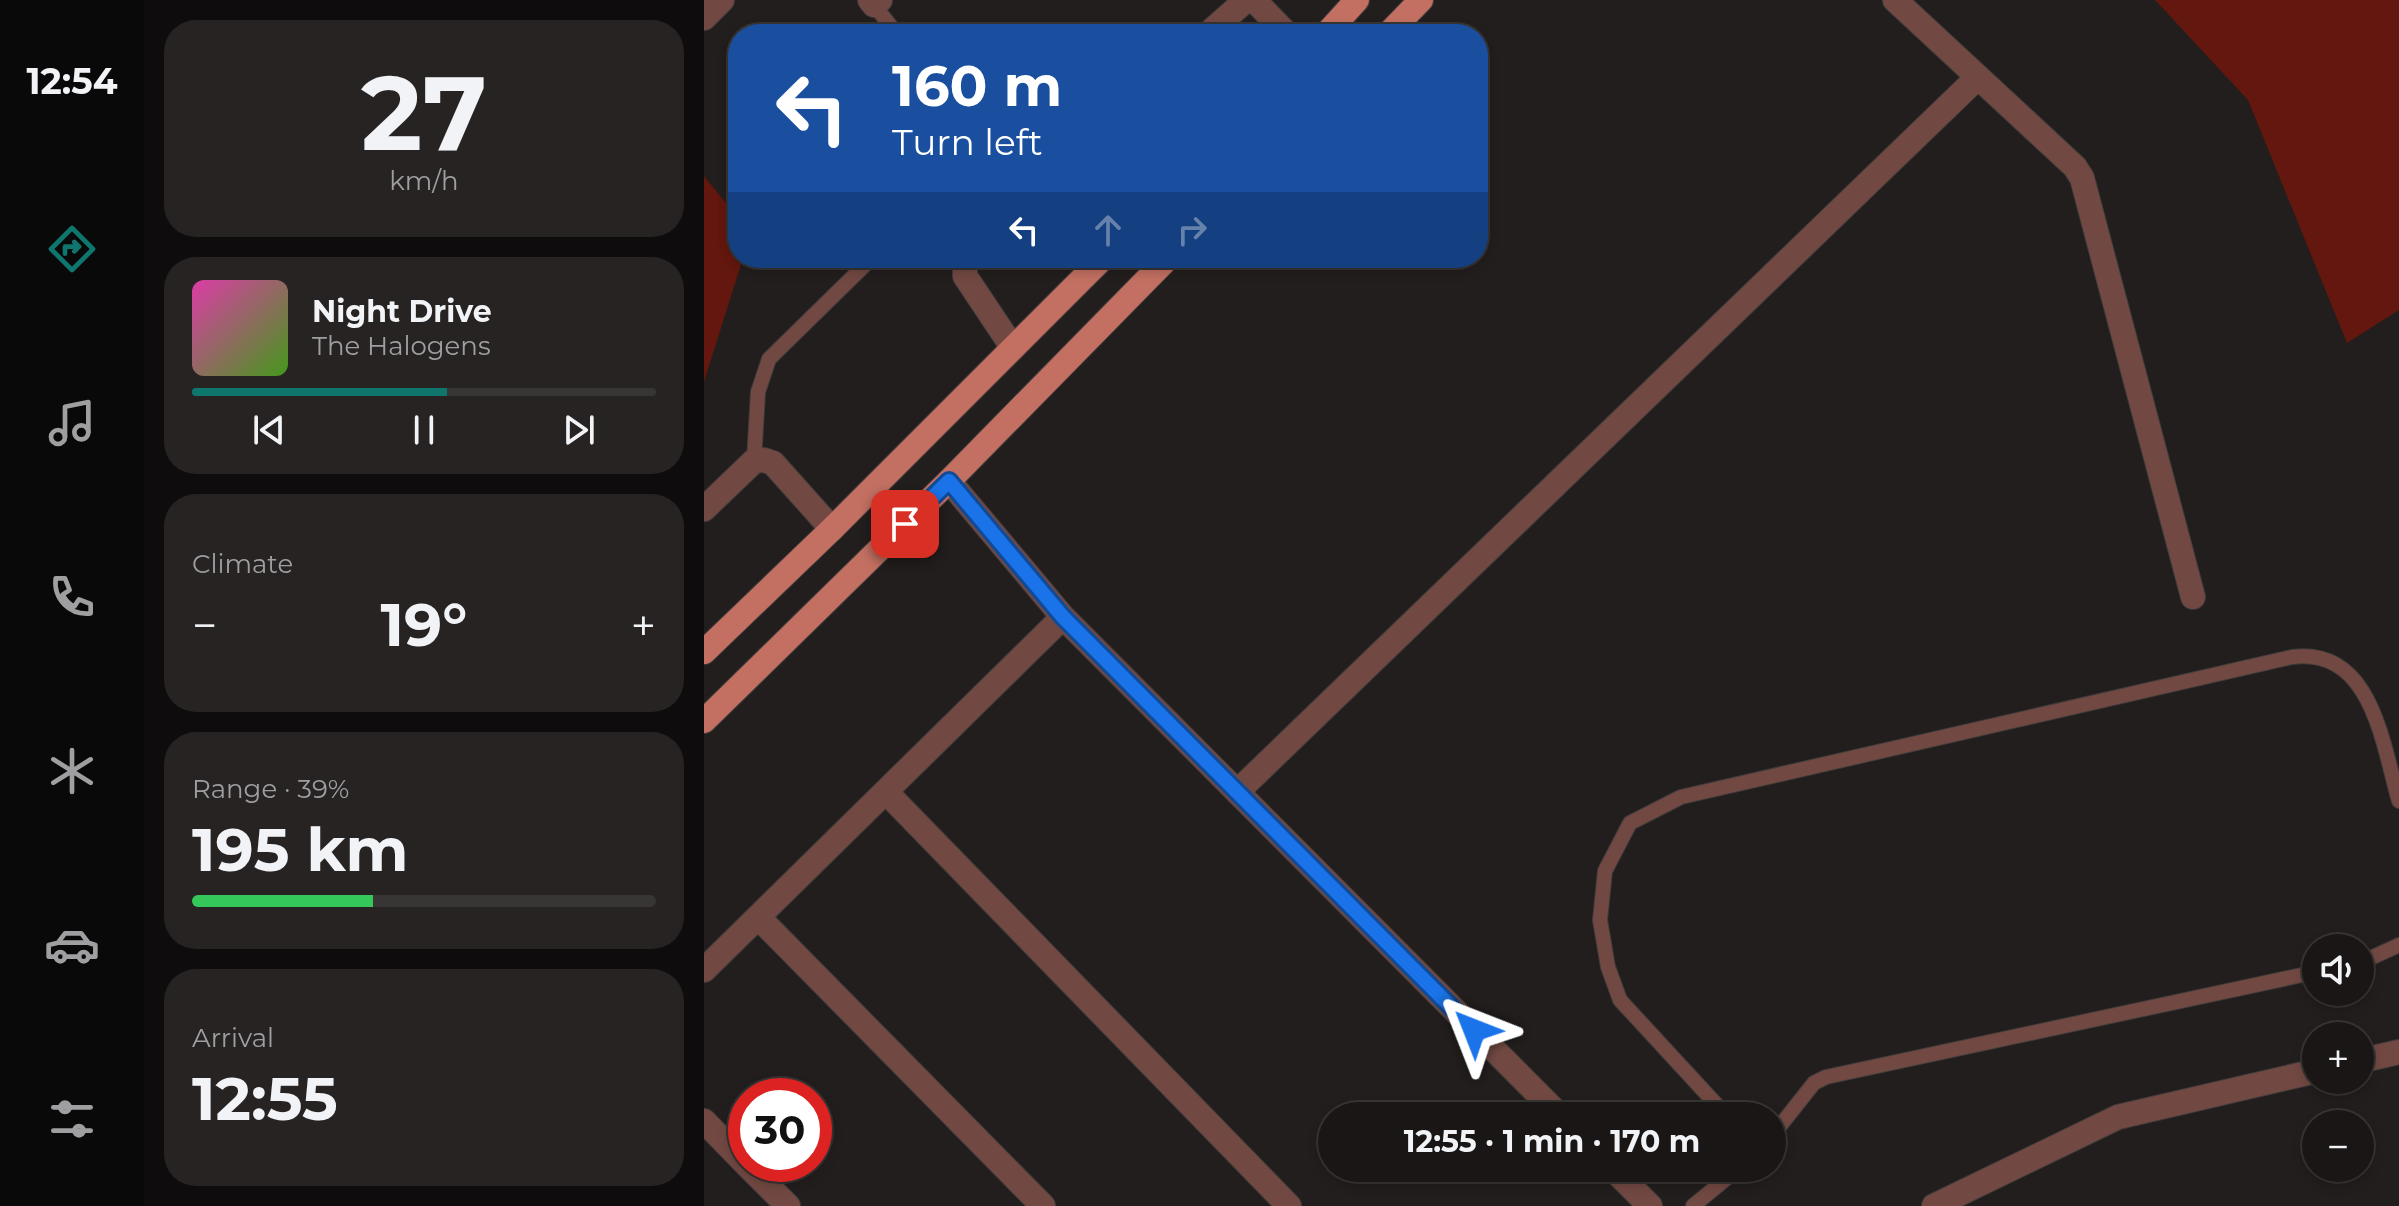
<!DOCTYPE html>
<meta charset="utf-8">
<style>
:root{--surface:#1a1616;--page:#272323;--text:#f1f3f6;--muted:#9f9fa1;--line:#383535;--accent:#0f766e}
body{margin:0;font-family:Montserrat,sans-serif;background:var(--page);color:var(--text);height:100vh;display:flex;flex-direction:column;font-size:30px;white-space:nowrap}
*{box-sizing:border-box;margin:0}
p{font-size:26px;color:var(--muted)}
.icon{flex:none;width:44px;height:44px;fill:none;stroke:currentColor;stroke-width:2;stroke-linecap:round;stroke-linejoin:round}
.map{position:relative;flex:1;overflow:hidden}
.details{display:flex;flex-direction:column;gap:20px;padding:20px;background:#0e0c0c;width:560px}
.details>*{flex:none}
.guide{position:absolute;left:24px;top:24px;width:760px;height:244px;border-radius:32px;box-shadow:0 4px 12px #0003,0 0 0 2px var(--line);background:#1a4fa0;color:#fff;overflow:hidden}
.buttons{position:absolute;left:1598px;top:934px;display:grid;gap:16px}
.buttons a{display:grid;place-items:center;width:72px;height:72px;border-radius:50%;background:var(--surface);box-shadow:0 4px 12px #0003,0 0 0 2px var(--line);font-size:40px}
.speed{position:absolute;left:24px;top:1078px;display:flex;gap:16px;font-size:40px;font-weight:700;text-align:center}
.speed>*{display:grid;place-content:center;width:104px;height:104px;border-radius:50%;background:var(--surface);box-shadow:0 4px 12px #0003,0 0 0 2px var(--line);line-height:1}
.speed .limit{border:12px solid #d22;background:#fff;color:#111}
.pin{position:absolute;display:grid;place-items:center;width:68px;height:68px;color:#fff;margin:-34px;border-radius:16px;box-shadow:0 4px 12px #0006}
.me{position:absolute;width:88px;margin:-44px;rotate:315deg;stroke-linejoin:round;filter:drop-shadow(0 0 6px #0008)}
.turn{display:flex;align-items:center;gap:28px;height:168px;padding:0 32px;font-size:36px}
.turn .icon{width:104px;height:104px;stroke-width:2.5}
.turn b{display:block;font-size:56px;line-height:68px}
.lanes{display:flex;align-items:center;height:76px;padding:0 32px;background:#0003;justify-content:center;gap:40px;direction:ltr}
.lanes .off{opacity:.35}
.big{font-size:60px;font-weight:700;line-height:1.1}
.details .widget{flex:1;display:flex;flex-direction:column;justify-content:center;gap:12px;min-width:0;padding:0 28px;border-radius:32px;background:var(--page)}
.details .dial{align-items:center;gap:0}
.dial b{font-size:104px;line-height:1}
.song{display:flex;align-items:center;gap:24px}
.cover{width:96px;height:96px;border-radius:12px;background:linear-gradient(135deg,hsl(320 70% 55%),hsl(100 70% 35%))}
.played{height:8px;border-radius:4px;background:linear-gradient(90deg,var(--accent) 55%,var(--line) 55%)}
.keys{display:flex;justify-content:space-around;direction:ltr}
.heat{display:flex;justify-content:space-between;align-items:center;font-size:44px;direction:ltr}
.charge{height:12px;border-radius:6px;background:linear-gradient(90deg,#34c759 39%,var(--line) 0)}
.trip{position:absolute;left:614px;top:1102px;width:468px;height:80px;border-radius:40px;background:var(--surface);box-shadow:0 4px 12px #0003,0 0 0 2px var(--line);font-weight:700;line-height:80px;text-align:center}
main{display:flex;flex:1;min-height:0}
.dock{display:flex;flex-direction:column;width:144px;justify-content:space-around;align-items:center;background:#0a0909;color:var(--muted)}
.dock .icon{width:56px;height:56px}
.dock .selected{color:var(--accent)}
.dock b{font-size:36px;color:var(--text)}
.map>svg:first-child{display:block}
.green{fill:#63170e}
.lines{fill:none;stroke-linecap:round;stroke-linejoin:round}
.lane-casing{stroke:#403c3b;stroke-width:16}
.street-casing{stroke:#403c3b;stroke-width:26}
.primary-casing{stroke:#403c3b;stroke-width:26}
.lane{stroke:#724942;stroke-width:14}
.street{stroke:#724942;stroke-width:24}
.primary{stroke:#c37062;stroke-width:24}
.route-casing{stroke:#114b97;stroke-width:20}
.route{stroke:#1a73e8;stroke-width:14}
</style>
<main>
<nav class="dock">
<b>12:54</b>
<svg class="icon selected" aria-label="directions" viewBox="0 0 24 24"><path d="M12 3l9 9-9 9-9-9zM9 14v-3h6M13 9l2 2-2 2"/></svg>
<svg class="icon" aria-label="music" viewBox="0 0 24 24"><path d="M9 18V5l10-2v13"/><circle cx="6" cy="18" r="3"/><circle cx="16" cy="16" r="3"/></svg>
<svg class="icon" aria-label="phone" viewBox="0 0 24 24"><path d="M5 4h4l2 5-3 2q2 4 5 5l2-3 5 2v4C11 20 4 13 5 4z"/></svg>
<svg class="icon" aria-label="climate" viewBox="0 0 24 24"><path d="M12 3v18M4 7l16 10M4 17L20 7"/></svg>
<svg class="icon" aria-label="car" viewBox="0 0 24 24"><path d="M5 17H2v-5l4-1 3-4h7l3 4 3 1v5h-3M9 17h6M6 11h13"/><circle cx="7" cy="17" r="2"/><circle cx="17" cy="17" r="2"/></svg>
<svg class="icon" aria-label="filters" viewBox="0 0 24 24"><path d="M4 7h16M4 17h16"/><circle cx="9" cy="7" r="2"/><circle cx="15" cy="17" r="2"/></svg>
</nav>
<section class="details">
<div class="widget dial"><b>27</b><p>km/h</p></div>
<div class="widget">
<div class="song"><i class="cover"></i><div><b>Night Drive</b><p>The Halogens</p></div></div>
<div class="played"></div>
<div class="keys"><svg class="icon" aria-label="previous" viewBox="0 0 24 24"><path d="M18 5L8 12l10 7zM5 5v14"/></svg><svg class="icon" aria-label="pause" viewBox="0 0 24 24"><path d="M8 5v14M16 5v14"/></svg><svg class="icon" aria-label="next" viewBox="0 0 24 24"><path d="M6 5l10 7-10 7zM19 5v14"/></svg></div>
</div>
<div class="widget"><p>Climate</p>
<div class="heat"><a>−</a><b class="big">19°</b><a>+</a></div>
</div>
<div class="widget"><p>Range · 39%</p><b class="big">195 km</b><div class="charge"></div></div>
<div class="widget"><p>Arrival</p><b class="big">12:55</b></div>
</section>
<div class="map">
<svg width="1695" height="1206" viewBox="0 0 1695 1206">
<rect width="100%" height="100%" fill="#221e1d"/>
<path class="green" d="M1451,0H1695V310L1643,343L1544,100Z
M0,176L34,218V258H39L0,382Z"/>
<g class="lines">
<g class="lane-casing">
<path id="lane" d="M170,5L193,34
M50,461L54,392L65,359L168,258
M1656,963L1695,945
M1023,1116L916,1000L904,967L896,920L901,871L926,823L977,797L1588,657C1668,647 1678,743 1695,801
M1068,1136L1110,1083L1122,1077L1612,972
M989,1206L1035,1168"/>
</g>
<g class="street-casing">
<path id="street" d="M166,0L170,5L176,0
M550,0L583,34
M1191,0L1371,167L1378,178L1489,597
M0,18L18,0
M504,34L542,0
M261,258V276L309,348
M245,481L359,617L856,1116
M0,509L50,461L60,460L69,463L128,529
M182,792L585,1206
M533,792L1273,78
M54,917L339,1206
M0,970L359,617
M1656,1061L1695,1052
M0,1121L42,1164
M42,1164L84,1206
M908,1168L946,1206
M1230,1206L1414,1117L1612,1071"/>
</g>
<g class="primary-casing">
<path id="primary" d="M622,34L653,0
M684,34L717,0
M0,652L128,529L399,258
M0,721L245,481L464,258"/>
</g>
<use href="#lane" class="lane"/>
<use href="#street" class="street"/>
<use href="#primary" class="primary"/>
</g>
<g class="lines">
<g class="route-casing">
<path id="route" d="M201,524L245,481L359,617L770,1030"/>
</g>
<use href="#route" class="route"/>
</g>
</svg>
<div class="buttons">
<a><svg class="icon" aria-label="sound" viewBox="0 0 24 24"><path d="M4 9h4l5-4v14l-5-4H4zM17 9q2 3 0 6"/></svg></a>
<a>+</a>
<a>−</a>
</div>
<div class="speed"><div class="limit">30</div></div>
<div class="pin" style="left:201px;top:524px;background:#d93025"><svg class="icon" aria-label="arrive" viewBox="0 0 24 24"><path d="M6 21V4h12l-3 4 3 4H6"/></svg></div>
<svg class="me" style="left:770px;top:1030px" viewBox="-20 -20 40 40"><path d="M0-17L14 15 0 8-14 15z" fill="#1a73e8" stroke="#fff" stroke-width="4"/></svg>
<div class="trip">12:55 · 1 min · 170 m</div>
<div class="guide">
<div class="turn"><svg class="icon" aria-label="left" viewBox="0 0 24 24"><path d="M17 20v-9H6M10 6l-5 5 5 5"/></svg><div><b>160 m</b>Turn left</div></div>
<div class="lanes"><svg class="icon" aria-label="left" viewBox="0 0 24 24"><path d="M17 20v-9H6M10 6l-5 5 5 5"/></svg><svg class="icon off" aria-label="ahead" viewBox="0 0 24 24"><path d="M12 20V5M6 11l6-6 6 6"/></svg><svg class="icon off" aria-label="right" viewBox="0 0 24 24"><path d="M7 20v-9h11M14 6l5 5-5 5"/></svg></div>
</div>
</div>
</main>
